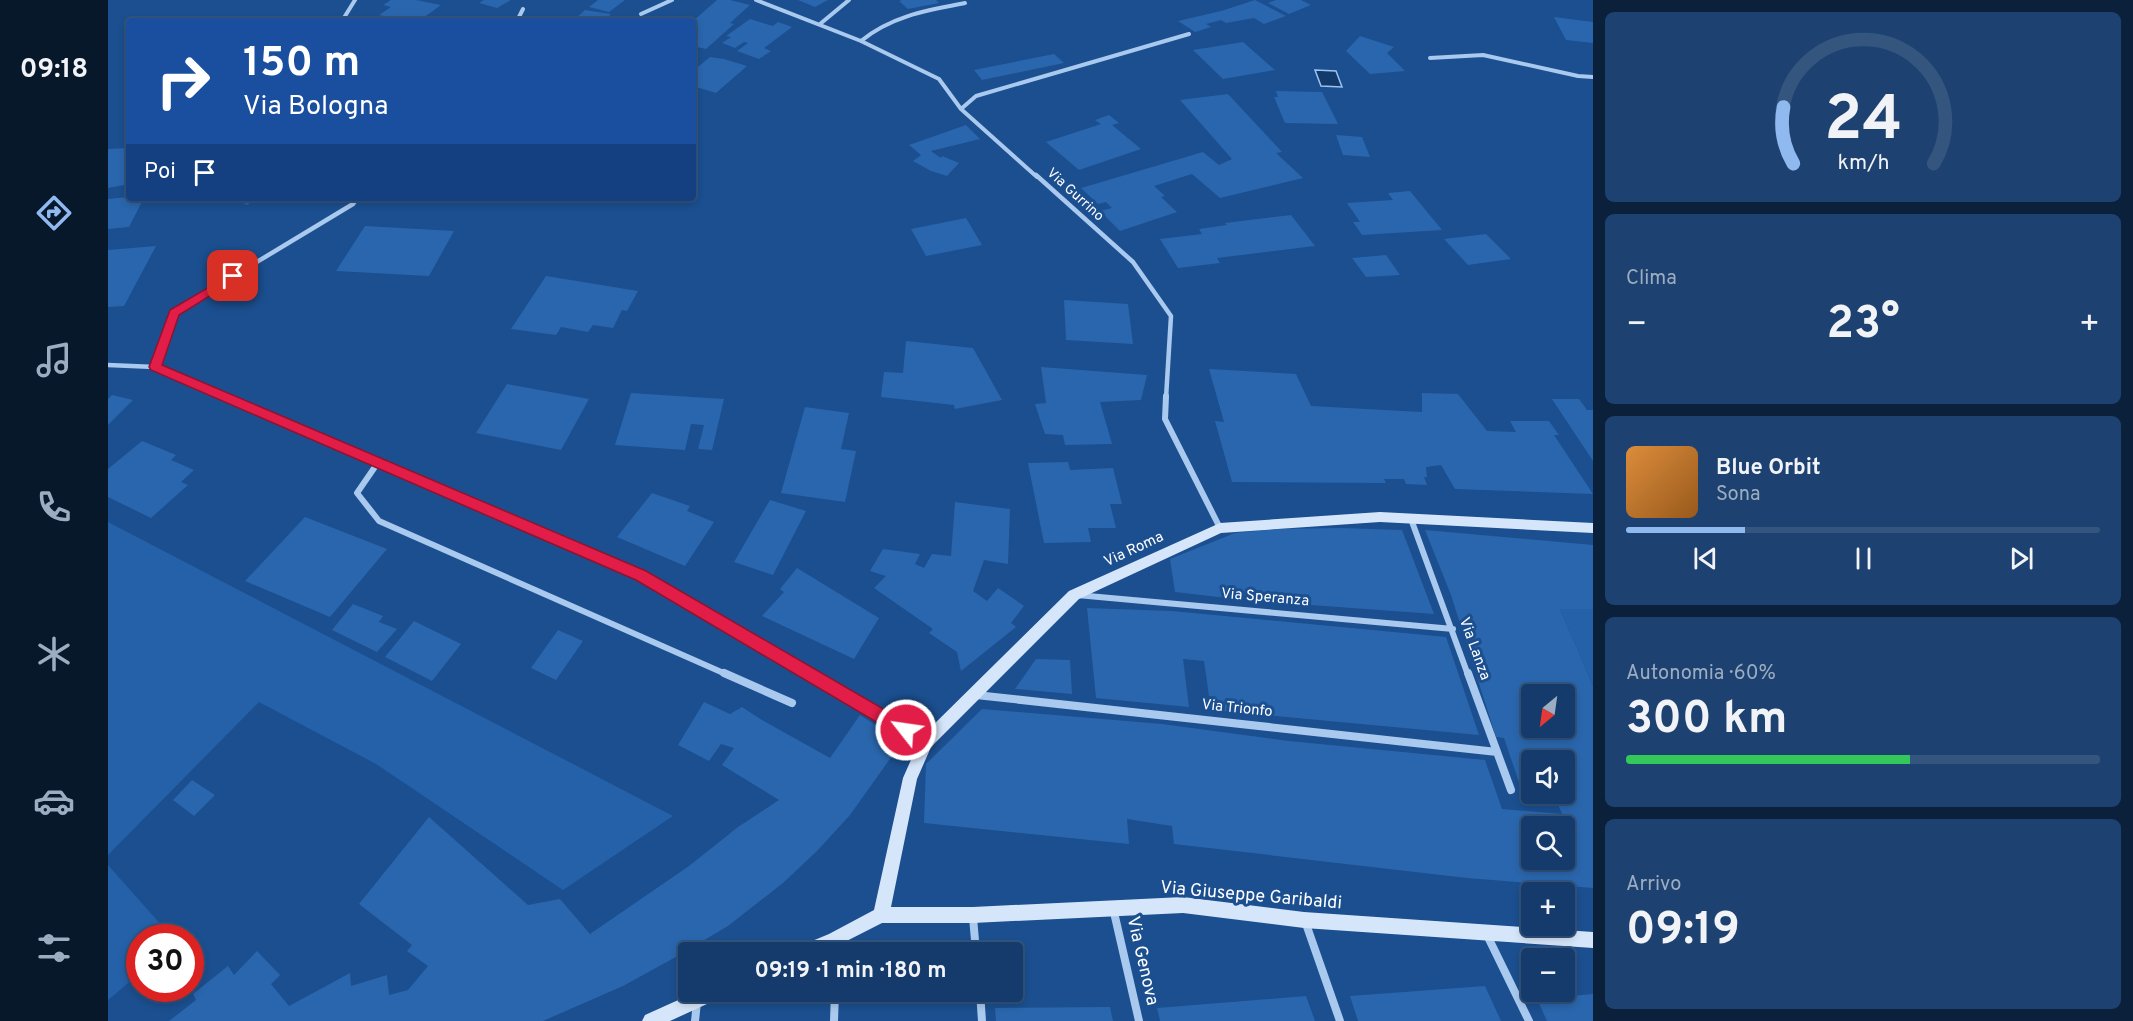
<!DOCTYPE html>
<html lang="it">
<meta charset="utf-8">
<style>
:root{--surface:#143b6b;--page:#1d4271;--text:#f1f3f6;--muted:#9dadc1;--line:#33557e;--accent:#90b9f0}
body{margin:0;font-family:Overpass,sans-serif;background:var(--page);color:var(--text);height:100vh;display:flex;flex-direction:column;font-size:22px;white-space:nowrap}
*{box-sizing:border-box;margin:0}
p{font-size:20px;color:var(--muted)}
.icon{flex:none;width:33px;height:33px;fill:none;stroke:currentColor;stroke-width:2;stroke-linecap:round;stroke-linejoin:round}
.map{position:relative;flex:1;overflow:hidden}
.drawer{display:flex;flex-direction:column;gap:12px;padding:12px;background:#0b203b;width:540px}
.drawer>*{flex:none}
.hud{position:absolute;left:18px;top:18px;width:570px;height:183px;border-radius:6px;box-shadow:0 3px 9px #0003,0 0 0 2px var(--line);background:#1a4fa0;color:#fff;overflow:hidden}
.needle{width:39px;rotate:209deg}
.buttons{position:absolute;left:1413px;top:684px;display:grid;gap:12px}
.buttons a{display:grid;place-items:center;width:54px;height:54px;border-radius:6px;background:var(--surface);box-shadow:0 3px 9px #0003,0 0 0 2px var(--line);font-size:30px}
.speed{position:absolute;left:18px;top:924px;display:flex;gap:12px;font-size:30px;font-weight:700;text-align:center}
.speed>*{display:grid;place-content:center;width:78px;height:78px;border-radius:50%;background:var(--surface);box-shadow:0 3px 9px #0003,0 0 0 2px var(--line);line-height:1}
.speed .limit{border:9px solid #d22;background:#fff;color:#111}
.pin{position:absolute;display:grid;place-items:center;width:51px;height:51px;color:#fff;margin:-26px;border-radius:12px;box-shadow:0 3px 9px #0006}
.me{position:absolute;width:66px;margin:-33px;rotate:300deg;stroke-linejoin:round;filter:drop-shadow(0 0 4px #0008)}
.turn{display:flex;align-items:center;gap:21px;height:126px;padding:0 18px;font-size:27px}
.turn .icon{width:78px;height:78px;stroke-width:2.5}
.turn b{display:block;font-size:42px;line-height:51px}
.then{display:flex;align-items:center;height:57px;padding:0 18px;background:#0003;gap:12px;font-size:22px}
.big{font-size:45px;font-weight:700;line-height:1.1}
.drawer .card{flex:1;display:flex;flex-direction:column;justify-content:center;gap:9px;min-width:0;padding:0 21px;border-radius:9px;background:var(--page)}
.drawer .dial{align-items:center;gap:0}
.dial svg{height:156px;overflow:visible;fill:none;stroke:var(--line);stroke-width:7;stroke-linecap:round;text-anchor:middle}
.dial text{fill:var(--text);stroke:none}
.song{display:flex;align-items:center;gap:18px}
.cover{width:72px;height:72px;border-radius:9px;background:linear-gradient(135deg,hsl(30 70% 55%),hsl(30 70% 35%))}
.played{height:6px;border-radius:3px;background:linear-gradient(90deg,var(--accent) 25%,var(--line) 25%)}
.keys{display:flex;justify-content:space-around;direction:ltr}
.heat{display:flex;justify-content:space-between;align-items:center;font-size:33px;direction:ltr}
.charge{height:9px;border-radius:4px;background:linear-gradient(90deg,#34c759 60%,var(--line) 0)}
.trip{position:absolute;left:570px;top:942px;width:345px;height:60px;border-radius:6px;background:var(--surface);box-shadow:0 3px 9px #0003,0 0 0 2px var(--line);font-weight:700;line-height:60px;text-align:center}
main{display:flex;flex:1;min-height:0}
.menu{display:flex;flex-direction:column;width:108px;justify-content:space-around;align-items:center;background:#08182b;color:var(--muted)}
.menu .icon{width:42px;height:42px}
.menu .active{color:var(--accent)}
.menu b{font-size:27px;color:var(--text)}
.map>svg:first-child{display:block}
.green{fill:#2461a8}
.water{fill:#123a6d;stroke:#9cc4f0;stroke-width:1.5}
.building{fill:#2a66ad;fill-rule:evenodd}
.lines{fill:none;stroke-linecap:round;stroke-linejoin:round}
.street-far3{stroke:#a9c9ee;stroke-width:4}
.street-far2{stroke:#a9c9ee;stroke-width:4.5}
.street-far1{stroke:#a9c9ee;stroke-width:6}
.street{stroke:#a9c9ee;stroke-width:8}
.secondary{fill:#d6e6fa;fill-rule:evenodd}
.route{fill:#e11d48;stroke:#92132f;stroke-width:1.5}
.labels{text-anchor:middle;dominant-baseline:central;stroke-width:6;stroke-linejoin:round;paint-order:stroke}
.far-street-label{font-size:14px;fill:#fff;stroke:#1b4f8f}
.street-label{font-size:15px;fill:#fff;stroke:#1b4f8f}
.near-street-label{font-size:18px;fill:#fff;stroke:#1b4f8f}
</style>
<main>
<nav class="menu">
<b>09:18</b>
<svg class="icon active" aria-label="directions" viewBox="0 0 24 24"><path d="M12 3l9 9-9 9-9-9zM9 14v-3h6M13 9l2 2-2 2"/></svg>
<svg class="icon" aria-label="music" viewBox="0 0 24 24"><path d="M9 18V5l10-2v13"/><circle cx="6" cy="18" r="3"/><circle cx="16" cy="16" r="3"/></svg>
<svg class="icon" aria-label="phone" viewBox="0 0 24 24"><path d="M5 4h4l2 5-3 2q2 4 5 5l2-3 5 2v4C11 20 4 13 5 4z"/></svg>
<svg class="icon" aria-label="climate" viewBox="0 0 24 24"><path d="M12 3v18M4 7l16 10M4 17L20 7"/></svg>
<svg class="icon" aria-label="car" viewBox="0 0 24 24"><path d="M5 17H2v-5l4-1 3-4h7l3 4 3 1v5h-3M9 17h6M6 11h13"/><circle cx="7" cy="17" r="2"/><circle cx="17" cy="17" r="2"/></svg>
<svg class="icon" aria-label="filters" viewBox="0 0 24 24"><path d="M4 7h16M4 17h16"/><circle cx="9" cy="7" r="2"/><circle cx="15" cy="17" r="2"/></svg>
</nav>
<div class="map">
<svg width="1485" height="1021" viewBox="0 0 1485 1021">
<rect width="100%" height="100%" fill="#1b4f8f"/>
<path class="green" d="M0,522L565,816L455,890L268,764L151,702L0,855Z
M1452,609H1485V686Z
M0,865L64,937L32,938L31,974L0,1000Z"/>
<path class="water" d="M1207,70L1228,71L1234,87L1213,86Z"/>
<path class="building" d="M283,0H308L333,5L311,21H298L271,15L283,7L275,5Z
M376,0H403L389,8L371,3Z
M490,0H517L501,12L481,7Z
M609,0H622L642,5L622,23L626,24L598,49L585,46V21Z
M690,0H720L707,7Z
M794,0H828L831,3L800,9L791,1Z
M1147,0L1178,16L1156,24L1146,18L1118,23L1113,20L1098,24L1103,27L1087,32L1070,21L1113,11Z
M1168,0H1193L1203,5L1181,14L1160,3Z
M477,10L503,14L496,21L468,18Z
M1446,17L1485,22V43L1458,40Z
M642,19L665,26L670,22L684,27L656,48L663,51L651,59L629,51L640,43L636,42L627,48L614,43L623,37L618,36Z
M1252,36L1286,47L1279,53L1297,71L1262,74L1238,51Z
M1135,42L1167,70L1115,79L1085,50Z
M946,54L956,63L874,80L866,70Z
M602,57L616,59L639,66L608,93L585,86V71Z
M1168,91L1214,92L1230,124L1177,123L1166,97H1170Z
M1120,94L1174,152L1168,153L1195,178L1112,198L1084,174L1046,186L1057,196L1053,197L1069,212L1012,231L992,211L1004,208L998,202L990,204L973,188L1095,152L1111,165L1124,159L1072,100Z
M1001,115L1011,123L1004,125L1033,149L971,170L938,142L993,124L987,120Z
M858,125L872,139L823,151L833,158L834,156L851,163L839,176L823,171L805,161L813,155L801,145Z
M1228,135L1254,137L1262,157L1235,155Z
M21,148V184L0,188V149Z
M1302,191L1334,230L1254,235L1245,222H1252L1239,203L1285,200L1280,193Z
M21,197L36,198L21,227L0,229V199Z
M124,198H150L139,205Z
M1183,215L1207,246L1109,258L1112,263L1070,268L1052,239L1094,234L1091,229L1119,225L1117,223Z
M858,218L874,245L818,256L803,229Z
M257,226L346,231L321,276L228,271Z
M1378,234L1403,259L1360,265L1336,239Z
M48,246L16,306L0,307V250Z
M1278,255L1292,275L1258,277L1244,258Z
M438,276L530,291L519,311L514,310L505,328L485,325L480,332L453,327L448,335L403,329Z
M956,300L1020,304L1025,344L958,340Z
M798,341L865,348L894,400L847,409L846,405L773,397L776,372L795,373Z
M933,367L1039,375L1033,400L992,402L1004,444L957,445L955,435L937,434L927,404L938,403Z
M1101,369L1188,374L1203,406L1314,412V393L1350,394L1379,431L1408,432L1402,421H1441L1451,435H1446L1485,494L1347,489L1333,465L1318,467L1319,477H1316L1319,485L1298,484L1296,479H1276L1278,483L1124,482L1107,421L1116,422Z
M399,384L481,399L453,450L368,433Z
M523,393L616,399L604,450L590,449L596,425L583,424L577,450L507,445Z
M4,395L25,400L0,425V399Z
M1444,399H1471L1479,410H1485V461Z
M697,407L741,413L733,449L748,451L737,502L673,493Z
M34,441L68,455L63,460L86,470L73,482L80,485L43,518L0,497V469Z
M960,462L962,470L1005,468L1014,504H1002L1008,528H980L983,542L936,543L920,463Z
M544,493L582,506L579,511L606,522L577,566L509,537Z
M662,500L698,511L665,575L626,562Z
M847,502L902,509L900,564L876,560L865,591L879,601L890,588L916,606L903,623L908,627L853,671L849,652L821,633L825,629L766,588L778,576L762,571L775,549L812,554L807,564L816,568L824,554L843,556Z
M197,517L279,549L222,617L137,581Z
M1232,528L1294,530L1326,614L1136,600L1067,592L1062,559L1127,533L1170,529Z
M1317,530L1485,545V609H1452L1485,686V888L1359,878L1066,844L1064,826L1019,819L1021,844L816,823L818,764L874,709L1054,724L1181,741L1377,760L1394,809L1454,814L1450,804L1417,800L1396,738L1388,737L1343,595ZM1424,694H1456V728H1424ZM1424,760H1456V794H1424ZM1424,826H1456V860H1424Z
M689,568L771,618L746,659L654,616L676,592L672,589Z
M245,604L275,616L271,622L289,629L269,652L224,630Z
M979,608L1064,611L1338,637L1371,735L1103,710L1096,661L1075,659L1081,707L988,698Z
M306,621L353,644L324,681L277,657Z
M450,630L475,641L448,680L423,668Z
M928,659L962,660L964,694L907,689Z
M596,702L622,714L634,707L654,720L722,758L752,715L794,742L742,815L709,851L675,883L620,926L566,958L515,986L435,1021H61L88,1000L85,994L120,966L126,975L149,951L172,975L163,984L181,1006L242,973L243,986L279,975L281,995L300,990L320,966L299,951L304,945L251,904L321,817L420,905L452,899L482,934L581,866L630,827L671,800L614,765L626,748L613,744L601,761L570,745Z
M84,780L107,795L86,816L65,800Z
M1377,986L1393,1021H1250L1242,996Z
M1485,994V1021H1439L1429,999Z
M1198,996L1207,1021H1052L1049,1008Z
M1002,1007L1005,1021H888L887,1008Z"/>
<g class="lines">
<path class="street-far3" d="M648,0L753,41L831,79L853,109L929,177
M533,14L564,0
M234,21L247,0
M409,21L415,9
M712,24L741,0
M753,41C783,16 820,10 857,3
M1322,58L1375,55L1470,76L1485,77
M853,109L868,96L1081,34"/>
<path class="street-far2" d="M928,175L1025,262L1063,316L1058,398
M0,365L47,367L119,398
M47,367L66,312L245,204L249,198"/>
<path class="street-far1" d="M116,396L533,575L703,675
M1058,396L1057,419L1112,528
M271,461L249,493L271,521L620,675
M1303,519L1360,675
M969,595L1345,629"/>
<path class="street" d="M616,673L684,703
M700,673L817,742
M1360,673L1403,790
M868,695L1389,752
M1005,908L1031,1021
M865,917L868,952
M1197,921L1232,1021
M1379,935L1421,1021
M727,941V952
M872,992L874,1021
M587,1021L589,1002
M726,1021L727,992"/>
<path class="secondary" d="M1272,512L1485,523V533L1272,522L1113,533L971,599L823,747L809,779L783,907H865L1075,897L1196,912L1485,932V948L1196,928L1075,913L865,923H774L717,952H690L692,946L721,934L766,910L795,778L813,737L961,591L1112,523Z
M588,992H614L612,998L562,1021H534L537,1015Z"/>
</g>
<path class="route" d="M125,273L131,276L129,279L71,315L54,365L538,571L803,725L806,730L803,736L798,738L792,736L528,580L43,370L41,367L62,310Z"/>
<g class="labels">
<g class="far-street-label">
<text transform="translate(967 195) rotate(42)">Via Gurrino</text>
</g>
<g class="street-label">
<text transform="translate(1026 550) rotate(-25)">Via Roma</text>
<text transform="translate(1157 598) rotate(5)">Via Speranza</text>
<text transform="translate(1366 649) rotate(70)">Via Lanza</text>
<text transform="translate(1129 709) rotate(6)">Via Trionfo</text>
</g>
<g class="near-street-label">
<text transform="translate(1143 896) rotate(5)">Via Giuseppe Garibaldi</text>
<text transform="translate(1034 961) rotate(77)">Via Genova</text>
</g>
</g>
</svg>
<div class="buttons">
<a><svg class="needle" viewBox="-14 -14 28 28"><path d="M0-13l5 13h-10z" fill="#e53935"/><path d="M0 13l5-13h-10z" fill="#9dadc1"/></svg></a>
<a><svg class="icon" aria-label="sound" viewBox="0 0 24 24"><path d="M4 9h4l5-4v14l-5-4H4zM17 9q2 3 0 6"/></svg></a>
<a><svg class="icon" aria-label="search" viewBox="0 0 24 24"><circle cx="10" cy="10" r="6"/><path d="M15 15l6 6"/></svg></a>
<a>+</a>
<a>−</a>
</div>
<div class="speed"><div class="limit">30</div></div>
<div class="pin" style="left:125px;top:276px;background:#d93025"><svg class="icon" aria-label="arrive" viewBox="0 0 24 24"><path d="M6 21V4h12l-3 4 3 4H6"/></svg></div>
<svg class="me" style="left:798px;top:730px" viewBox="-20 -20 40 40"><circle r="17" fill="#e11d48" stroke="#fff" stroke-width="3"/><path d="M0-11L8 9 0 5-8 9z" fill="#fff"/></svg>
<div class="trip">09:19 · 1 min · 180 m</div>
<div class="hud">
<div class="turn"><svg class="icon" aria-label="right" viewBox="0 0 24 24"><path d="M7 20v-9h11M14 6l5 5-5 5"/></svg><div><b>150 m</b>Via Bologna</div></div>
<div class="then">Poi<svg class="icon" aria-label="arrive" viewBox="0 0 24 24"><path d="M6 21V4h12l-3 4 3 4H6"/></svg></div>
</div>
</div>
<section class="drawer">
<div class="card dial"><svg viewBox="0 0 100 80">
<path d="M14 69A42 42 0 1 1 86 69"/>
<path d="M14 69A42 42 0 0 1 9 40" stroke="#90b9f0"/>
<text x="50" y="56" font-size="32" font-weight="700">24</text>
<text x="50" y="72" font-size="11">km/h</text>
</svg></div>
<div class="card"><p>Clima</p>
<div class="heat"><a>−</a><b class="big">23°</b><a>+</a></div>
</div>
<div class="card">
<div class="song"><i class="cover"></i><div><b>Blue Orbit</b><p>Sona</p></div></div>
<div class="played"></div>
<div class="keys"><svg class="icon" aria-label="previous" viewBox="0 0 24 24"><path d="M18 5L8 12l10 7zM5 5v14"/></svg><svg class="icon" aria-label="pause" viewBox="0 0 24 24"><path d="M8 5v14M16 5v14"/></svg><svg class="icon" aria-label="next" viewBox="0 0 24 24"><path d="M6 5l10 7-10 7zM19 5v14"/></svg></div>
</div>
<div class="card"><p>Autonomia · 60%</p><b class="big">300 km</b><div class="charge"></div></div>
<div class="card"><p>Arrivo</p><b class="big">09:19</b></div>
</section>
</main>
